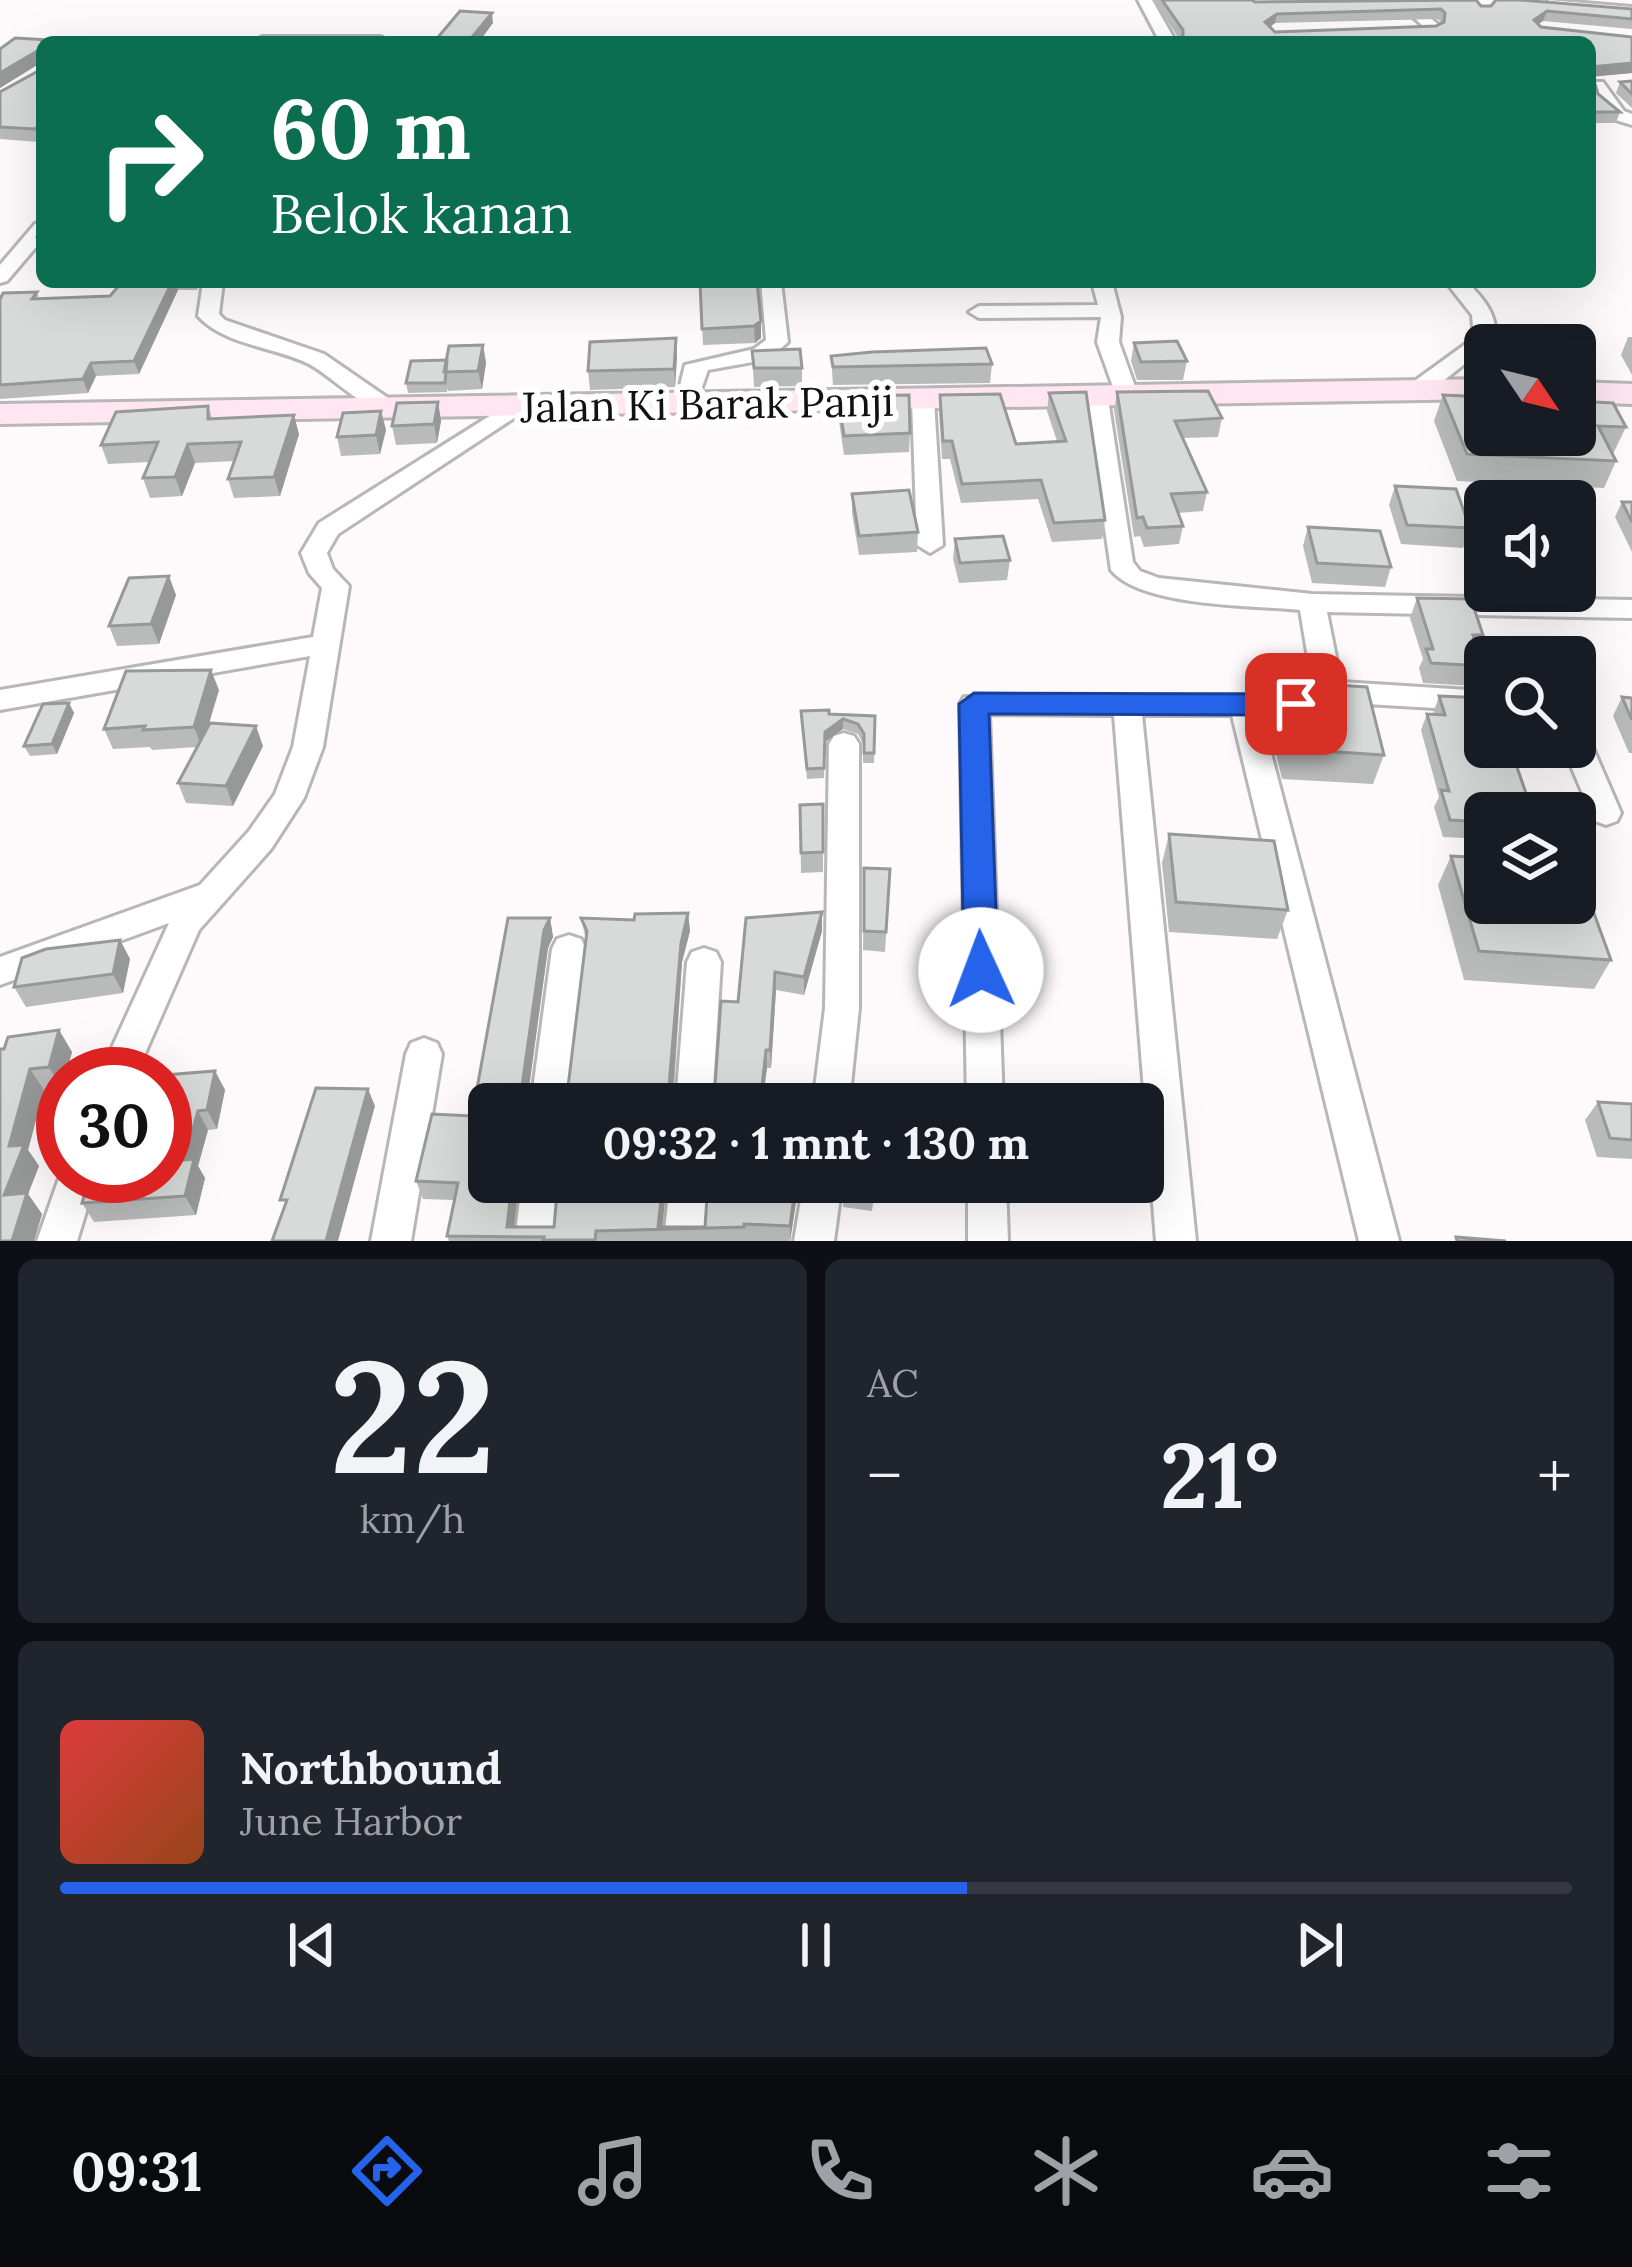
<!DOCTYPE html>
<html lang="id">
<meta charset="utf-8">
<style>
:root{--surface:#171b24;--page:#20242c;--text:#f1f3f6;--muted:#9ea1a6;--line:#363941;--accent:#2563eb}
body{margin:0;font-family:Lora,serif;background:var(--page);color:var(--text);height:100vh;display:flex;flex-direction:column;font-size:45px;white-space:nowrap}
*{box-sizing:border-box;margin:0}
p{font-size:39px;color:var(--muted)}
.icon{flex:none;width:66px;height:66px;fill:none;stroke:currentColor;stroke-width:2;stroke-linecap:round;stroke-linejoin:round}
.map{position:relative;height:1241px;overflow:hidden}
.drawer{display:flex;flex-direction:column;gap:18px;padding:18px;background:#0d0f14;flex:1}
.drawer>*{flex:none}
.hud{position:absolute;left:36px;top:36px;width:1560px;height:252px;border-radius:18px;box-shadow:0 12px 48px #0002;background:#0b6e4f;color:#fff;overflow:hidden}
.needle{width:78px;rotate:125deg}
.buttons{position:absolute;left:1464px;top:324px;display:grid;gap:24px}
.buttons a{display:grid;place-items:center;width:132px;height:132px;border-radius:18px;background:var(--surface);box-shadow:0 12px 48px #0002;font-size:60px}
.speed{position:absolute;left:36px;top:1047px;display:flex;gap:24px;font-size:60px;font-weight:700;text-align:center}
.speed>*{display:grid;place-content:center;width:156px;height:156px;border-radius:50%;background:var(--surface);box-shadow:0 12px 48px #0002;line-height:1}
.speed .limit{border:18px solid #d22;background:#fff;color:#111}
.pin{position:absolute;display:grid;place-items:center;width:102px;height:102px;color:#fff;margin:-51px;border-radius:24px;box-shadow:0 6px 18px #0006}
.me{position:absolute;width:132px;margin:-66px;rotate:358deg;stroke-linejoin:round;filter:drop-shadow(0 0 9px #0008)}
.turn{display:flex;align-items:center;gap:42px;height:252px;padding:0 36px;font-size:54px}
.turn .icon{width:156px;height:156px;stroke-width:2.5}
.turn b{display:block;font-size:84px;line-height:102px}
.big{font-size:90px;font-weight:700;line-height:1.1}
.drawer .widget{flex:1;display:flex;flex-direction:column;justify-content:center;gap:18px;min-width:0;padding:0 42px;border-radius:18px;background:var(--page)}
.drawer .dial{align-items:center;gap:0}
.dial b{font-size:156px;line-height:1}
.song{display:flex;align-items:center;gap:36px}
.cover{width:144px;height:144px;border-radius:18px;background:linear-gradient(135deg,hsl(0 70% 55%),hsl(20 70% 35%))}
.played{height:12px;border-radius:6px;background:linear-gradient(90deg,var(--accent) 60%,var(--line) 60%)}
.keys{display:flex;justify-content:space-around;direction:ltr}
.heat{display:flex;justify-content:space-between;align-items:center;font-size:66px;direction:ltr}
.drawer .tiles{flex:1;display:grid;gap:18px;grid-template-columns:1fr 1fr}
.widget:last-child{grid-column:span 2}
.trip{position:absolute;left:468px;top:1083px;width:696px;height:120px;border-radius:18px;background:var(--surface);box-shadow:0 12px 48px #0002;font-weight:700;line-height:120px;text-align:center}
.dock{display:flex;height:192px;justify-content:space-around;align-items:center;background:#090b0e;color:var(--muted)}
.dock .icon{width:84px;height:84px}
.dock .selected{color:var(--accent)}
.dock b{font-size:54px;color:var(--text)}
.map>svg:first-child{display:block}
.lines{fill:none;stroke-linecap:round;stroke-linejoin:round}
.street-casing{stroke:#b9b6b7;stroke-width:6}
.secondary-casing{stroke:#b9b6b7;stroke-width:6}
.street{fill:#fff;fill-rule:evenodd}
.secondary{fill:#ffe6f0;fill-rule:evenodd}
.wall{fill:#b9bbba;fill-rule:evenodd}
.shaded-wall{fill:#969997}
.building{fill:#d7dad8;stroke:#969997;stroke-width:3;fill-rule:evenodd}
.route{fill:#2563eb;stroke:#184099;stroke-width:3}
.labels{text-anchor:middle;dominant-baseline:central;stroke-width:12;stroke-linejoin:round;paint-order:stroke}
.street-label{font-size:42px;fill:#121111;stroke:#fff}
</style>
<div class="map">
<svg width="1632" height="1241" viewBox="0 0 1632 1241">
<rect width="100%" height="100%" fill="#fefafb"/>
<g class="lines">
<g class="street-casing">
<path id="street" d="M1138,0H1152L1176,42H1160Z
M1394,0H1410L1458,42H1441Z
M1548,0L1632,7V15L1554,6Z
M262,37H381L389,42H254Z
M1591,82H1603L1624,111L1632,114V125L1612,119L1590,87Z
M42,222V240L7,281L0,283V265L35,224Z
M203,282H223L219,314L225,320L324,354L401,407L398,412C369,417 334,377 309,364C275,347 224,345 198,316Z
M761,282H781L788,342L769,359L708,370L695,407H679L676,402L685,365L754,349L766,340Z
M1092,282H1112L1121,317L1119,342L1139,398L1136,403H1120L1117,398L1097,342L1101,317L979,318L969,312L979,306L1098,305Z
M1446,282H1467C1484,299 1498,315 1495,340L1428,393H1412V383L1474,338L1472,315Z
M1097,392L1108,399L1133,562L1140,571L1159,578L1312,594L1632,600V618L1327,612L1341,682L1485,691V711L1333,702L1320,695L1306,712L1261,715L1399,1241H1359L1232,715H1142L1196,1241H1156L1114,715L989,714L1003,1104H967L960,704L964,697L1288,695L1297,679L1311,676L1300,610C1251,605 1142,607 1111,570L1086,399Z
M923,393L934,400L943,545L930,553L917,545L912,400Z
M515,400L526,407L523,412L338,534L327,553L333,569L349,586L323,747L304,798L271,849L199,930L136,1074H100L169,923L0,985V957L200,885L249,831L275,794L293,747L310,656L0,710V690L313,637L322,588L309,573L301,553L319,523Z
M1575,730L1585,733L1590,741L1621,813L1617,821L1606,825L1595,821L1591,813L1563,747H1575Z
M844,733L854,736L859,744V1008L849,1104H813L825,1008L829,744L834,736Z
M569,935L581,939L586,949L567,1104H531L552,949L557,939Z
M704,948L716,952L721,962L712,1104H676L687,962L692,952Z
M424,1038L437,1043L442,1054L411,1241H371L406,1054L411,1043Z
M63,1167V1176H97L77,1241H37Z
M522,1182H560L555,1241H515Z
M670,1182H708L704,1241H664Z
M804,1182H842L834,1241H794Z
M968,1182H1006L1008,1241H968Z"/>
</g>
<g class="secondary-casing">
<path id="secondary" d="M1485,379V399L0,424V404Z
M1575,382L1632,384V404L1575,402Z"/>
</g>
<use href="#street" class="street"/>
<use href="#secondary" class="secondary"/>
</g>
<path class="wall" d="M1154,0H1252L1255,2L1632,9V29L1543,21L1538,24L1541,27L1632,37V73L1593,76L1598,94L1620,112L1616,123H1590V42H1181ZM1438,19L1442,23L1436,26L1275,32L1270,27L1275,23Z
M85,42L39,142L0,139V92L40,70V63L0,88V49Z
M1632,81V108L1616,93L1620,82Z
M42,229V249H40L35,237Z
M122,282H201L197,290H178L139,374L96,376L88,393L0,399V299L37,292L39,299L110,296Z
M700,282H757L761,338L755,343L703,345Z
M1628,337H1632V375L1621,355Z
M676,338L677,356L675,387L590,390L588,371Z
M1134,343L1187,361L1183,380H1137L1131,361Z
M483,345L486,363L482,389L448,391L447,388V392L408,393L406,383L447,360Z
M752,351L802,368V386L754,387Z
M831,356L992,364L990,383L833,385Z
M1117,392L1222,418L1218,437L1183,438L1207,492L1203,511L1178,513L1183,526L1179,544L1144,547L1140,536L1134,537L1114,410Z
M1049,393L1105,520L1102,539L1052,542L1038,499L961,503L950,459H942L939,413L940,395L1016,444L1057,441L1047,411Z
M1443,395L1575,401L1626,427L1613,454L1616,461L1604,488L1457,481L1434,421Z
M838,396L910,433L909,452L844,455L838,414Z
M438,402L441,421L437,443L396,445L392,426Z
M208,406L212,418L299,434L280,496L234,498L228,479L234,461L195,463L182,496L150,498L143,478L150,462L108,464L101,445Z
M381,411L386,430L380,454L341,456L337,437Z
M1395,486L1470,528L1463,548L1401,544L1389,505Z
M852,494L918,532L917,552L859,555L852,513Z
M1622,502H1632V552L1615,517Z
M1308,527L1391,567L1385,587L1312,583L1303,546Z
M955,539L1010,560L1007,580L959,583L953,559Z
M176,595L159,644L117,646L109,626Z
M1417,598L1483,635L1478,649L1484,666L1475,686L1423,683L1419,668L1423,659L1410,618Z
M219,690L207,728L263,746L233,806L186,803L178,783L197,747L152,750L150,747L113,749L104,729Z
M1276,690L1384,755L1373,784L1282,779L1268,719Z
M1439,696L1485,813V839L1443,837L1434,807L1439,797L1421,730L1427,714H1433Z
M1622,697L1632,698V753H1629L1613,716Z
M69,703L74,713L57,754L30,756L24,746Z
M801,711L875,716L874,763H863V744L858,734L843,729L825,742L824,778L807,779Z
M823,804V872L801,873L800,805Z
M1169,834L1288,910L1277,939L1169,932L1162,863Z
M1451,856L1611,960L1594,989L1464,980L1438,885Z
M864,868L890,869L885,952L863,950Z
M688,913L690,931L682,962L674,1091H710L715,1086L738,1002L822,931L804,995L776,990L771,1068H767L763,1104H489L519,1182L514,1227H705L799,1182L790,1241H449L447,1236L454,1200L423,1199L416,1181L472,1116L550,918L553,937L548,948L528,1091H563L568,1087L586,940L581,918L634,920Z
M120,940L130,959L123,993L26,1007L14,987Z
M59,1030L72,1052L62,1088L44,1090L28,1150L39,1166L28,1194L42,1214L34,1241H0L4,1049Z
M215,1071L225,1090L217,1129L208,1130L198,1166L205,1178L196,1215L94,1222L82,1203L165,1176Z
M1598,1102L1632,1104V1159L1597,1157L1585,1120Z
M844,1182H876L872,1211L843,1207Z"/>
<path class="shaded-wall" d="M1547,11L1543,21L1531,29L1534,20Z
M492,13L493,23L479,42H468Z
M1277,14L1275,23L1263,32L1265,22Z
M39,50L42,62L0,88V73Z
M1632,63V73L1590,77V67Z
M42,123V139L39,142L35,129Z
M172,282H175L178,290L139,374L134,361Z
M761,321V338L755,343L754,326Z
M676,338L677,356L675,387L674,369Z
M483,345L486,363L482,389L478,371Z
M91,363L96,376L88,393L83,379Z
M438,402L441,421L437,443L434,424Z
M381,411L386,430L380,454L376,435Z
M294,415L299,434L280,496L274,477Z
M188,444L195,463L182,496L175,477Z
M169,576L176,595L159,644L151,624Z
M211,670L219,690L202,747L194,727Z
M69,703L74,713L57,754L52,744Z
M843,719V729L825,742L824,778L825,732Z
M256,726L263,746L233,806L226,786Z
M822,912V931L804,995V977Z
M688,913L690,931L682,962L672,1104L669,1086L681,943Z
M550,918L553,937L548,948L527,1103L522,1086L544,930Z
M120,940L130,959L123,993L113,974Z
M775,972L776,990L771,1068L770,1050Z
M59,1030L72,1052L66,1074H63L62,1088L49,1067Z
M766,1050L767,1068L761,1104V1096Z
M30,1069L44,1090L28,1150L39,1166L28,1194L42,1214L34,1241H12L4,1195L9,1146Z
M215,1071L225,1090L217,1129L207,1110Z
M368,1089L375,1106L338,1241H326Z
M198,1111L208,1130L198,1166L205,1178L196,1215L185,1196L184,1160Z
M512,1182H519L513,1236L507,1227Z
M663,1182H667L662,1230H659Z
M796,1182H799L790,1241V1226Z"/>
<path class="building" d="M1162,0H1252L1255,2L1476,0L1481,6H1491L1496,0H1520L1632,9V19L1547,11L1534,20L1541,27L1632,37V63L1590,67L1598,94L1620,112H1590V42H1183V30ZM1441,9L1445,13L1444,22L1436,26L1275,32L1265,22L1277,14Z
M460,11L492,13L468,42H434Z
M15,38L85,42H42V123L35,129L0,127V92L40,70L39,50L0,73V49Z
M335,39L405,42H331Z
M1632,81V94L1620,82Z
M122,282H172L134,361L91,363L83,379L0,385V299L3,293L37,292L32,299L110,296Z
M700,282H757L761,321L754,326L702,329Z
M676,338L674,369L588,371L590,342Z
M1177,341L1187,361L1141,362L1134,343Z
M483,345L478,371L444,372L449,346Z
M986,348L992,364L833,367L831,356L872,352Z
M800,349L802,368H754L752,351Z
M447,360L445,383H406L411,361Z
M1208,391L1222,418L1175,421L1207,492L1171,494L1183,526L1147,528L1143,517L1137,518L1117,392Z
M1086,392L1105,520L1054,523L1041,480L962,484L952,441H943L940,395L1000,394L1016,444L1066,441L1049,393Z
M909,395L910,433L844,436L838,396Z
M1443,395L1485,397V435H1575V401L1613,403L1626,427L1598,426L1616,461L1467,454Z
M438,402L434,424L392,426L397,403Z
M208,406V419L294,415L274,477L228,479L241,442L188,444L175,477L143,478L158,442L101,445L116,412Z
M381,411L376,435L337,437L343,413Z
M1395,486L1456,489L1470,528L1407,525Z
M909,490L918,532L859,536L852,494Z
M1622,502H1632V522Z
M1308,527L1380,531L1391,567L1317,563Z
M1003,536L1010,560L960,563L955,539Z
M169,576L151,624L109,626L129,578Z
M1417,598L1471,599L1483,635H1473L1484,666L1431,663L1426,649H1433Z
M211,670L194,727L143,730L145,726L104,729L126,671Z
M1320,684L1367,687L1384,755L1292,749L1276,690Z
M1439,696L1485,698V747H1510L1527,796L1554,798L1559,813H1485V822L1450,820L1441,790L1449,791L1427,714L1445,715Z
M1622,697L1632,698V720Z
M69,703L52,744L24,746L43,704Z
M829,710V714L875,716L874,753H864V734L858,724L843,719L825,732L824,768L807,769L801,711Z
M210,723L256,726L226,786L178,783Z
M823,804V852L801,853L800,805Z
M1169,834L1274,841L1288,910L1176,902Z
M1451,856L1485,858V903H1575L1576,864L1611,960L1479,951Z
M864,868L890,869L886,932L864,931Z
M822,912L804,977L775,972L770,1050H766L761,1096H752L751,1104H489V1182H512L507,1227H554L558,1182H663L658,1227H705L708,1182H796L790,1226L744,1224V1227L596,1231L595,1240H543L544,1237L447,1236L458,1183L416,1181L432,1114L472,1116L508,918H550L544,930L522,1086L527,1091H563L568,1087L587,931L581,918L634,920L635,914L688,913L681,943L669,1086L674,1091H710L715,1086L721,1001L738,1002L746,918Z
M120,940L113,974L14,987L22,958L46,949Z
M59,1030L49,1067L30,1069L9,1146L24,1145L4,1195L27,1193L12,1241H0V1049H4L8,1037Z
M215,1071L207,1110L198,1111L184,1160L194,1159L185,1196L82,1203L90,1176H165V1075Z
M316,1088L368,1089L326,1241H272L287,1200H280Z
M1598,1102L1632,1104V1140L1610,1138Z
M844,1182H875L873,1193L844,1188Z
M1456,1237L1506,1241H1457Z"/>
<path class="route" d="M974,693L1296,694L1311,704L1296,715L989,714L998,970L993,981L981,985L969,981L964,970L959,704Z"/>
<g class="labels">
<g class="street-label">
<text transform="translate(707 404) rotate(-1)">Jalan Ki Barak Panji</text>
</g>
</g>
</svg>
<div class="buttons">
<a><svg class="needle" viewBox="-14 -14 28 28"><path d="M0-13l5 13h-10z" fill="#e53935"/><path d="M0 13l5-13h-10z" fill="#9ea1a6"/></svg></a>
<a><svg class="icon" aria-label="sound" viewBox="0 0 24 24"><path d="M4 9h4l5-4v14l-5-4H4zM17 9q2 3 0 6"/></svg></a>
<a><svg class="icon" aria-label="search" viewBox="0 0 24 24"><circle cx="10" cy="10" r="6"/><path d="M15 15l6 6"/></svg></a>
<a><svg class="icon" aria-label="layers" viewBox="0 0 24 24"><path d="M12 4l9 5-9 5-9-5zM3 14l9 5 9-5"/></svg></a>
</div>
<div class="speed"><div class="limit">30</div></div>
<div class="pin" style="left:1296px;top:704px;background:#d93025"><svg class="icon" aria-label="arrive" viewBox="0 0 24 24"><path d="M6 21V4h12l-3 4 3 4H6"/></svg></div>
<svg class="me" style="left:981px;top:970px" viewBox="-20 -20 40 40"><circle r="19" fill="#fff"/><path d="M0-13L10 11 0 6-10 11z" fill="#2563eb"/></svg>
<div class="trip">09:32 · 1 mnt · 130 m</div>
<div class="hud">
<div class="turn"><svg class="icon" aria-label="right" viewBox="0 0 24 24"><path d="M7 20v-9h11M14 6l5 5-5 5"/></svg><div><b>60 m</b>Belok kanan</div></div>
</div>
</div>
<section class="drawer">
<div class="tiles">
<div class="widget dial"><b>22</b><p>km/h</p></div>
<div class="widget"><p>AC</p>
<div class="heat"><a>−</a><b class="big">21°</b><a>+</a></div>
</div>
<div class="widget">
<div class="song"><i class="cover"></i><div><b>Northbound</b><p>June Harbor</p></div></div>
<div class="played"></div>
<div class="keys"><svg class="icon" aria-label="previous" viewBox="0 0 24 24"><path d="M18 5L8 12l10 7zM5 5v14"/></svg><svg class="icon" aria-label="pause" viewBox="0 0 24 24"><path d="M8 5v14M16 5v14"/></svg><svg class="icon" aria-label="next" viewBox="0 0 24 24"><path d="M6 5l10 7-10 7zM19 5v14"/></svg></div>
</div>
</div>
</section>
<nav class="dock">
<b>09:31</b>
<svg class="icon selected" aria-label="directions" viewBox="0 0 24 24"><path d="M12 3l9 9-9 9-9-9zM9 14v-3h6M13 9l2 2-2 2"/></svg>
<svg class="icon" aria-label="music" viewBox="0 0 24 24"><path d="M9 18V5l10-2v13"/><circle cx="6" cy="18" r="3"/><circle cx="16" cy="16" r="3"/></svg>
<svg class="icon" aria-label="phone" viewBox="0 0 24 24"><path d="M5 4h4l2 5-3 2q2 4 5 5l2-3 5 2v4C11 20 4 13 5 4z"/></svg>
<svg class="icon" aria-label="climate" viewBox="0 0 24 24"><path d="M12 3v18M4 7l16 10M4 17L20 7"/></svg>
<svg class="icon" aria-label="car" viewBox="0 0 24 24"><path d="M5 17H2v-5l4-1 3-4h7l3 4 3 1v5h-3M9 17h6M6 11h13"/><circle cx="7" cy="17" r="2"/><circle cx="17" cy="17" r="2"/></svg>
<svg class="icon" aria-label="filters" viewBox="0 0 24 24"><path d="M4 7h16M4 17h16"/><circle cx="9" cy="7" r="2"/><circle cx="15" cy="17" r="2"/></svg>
</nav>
